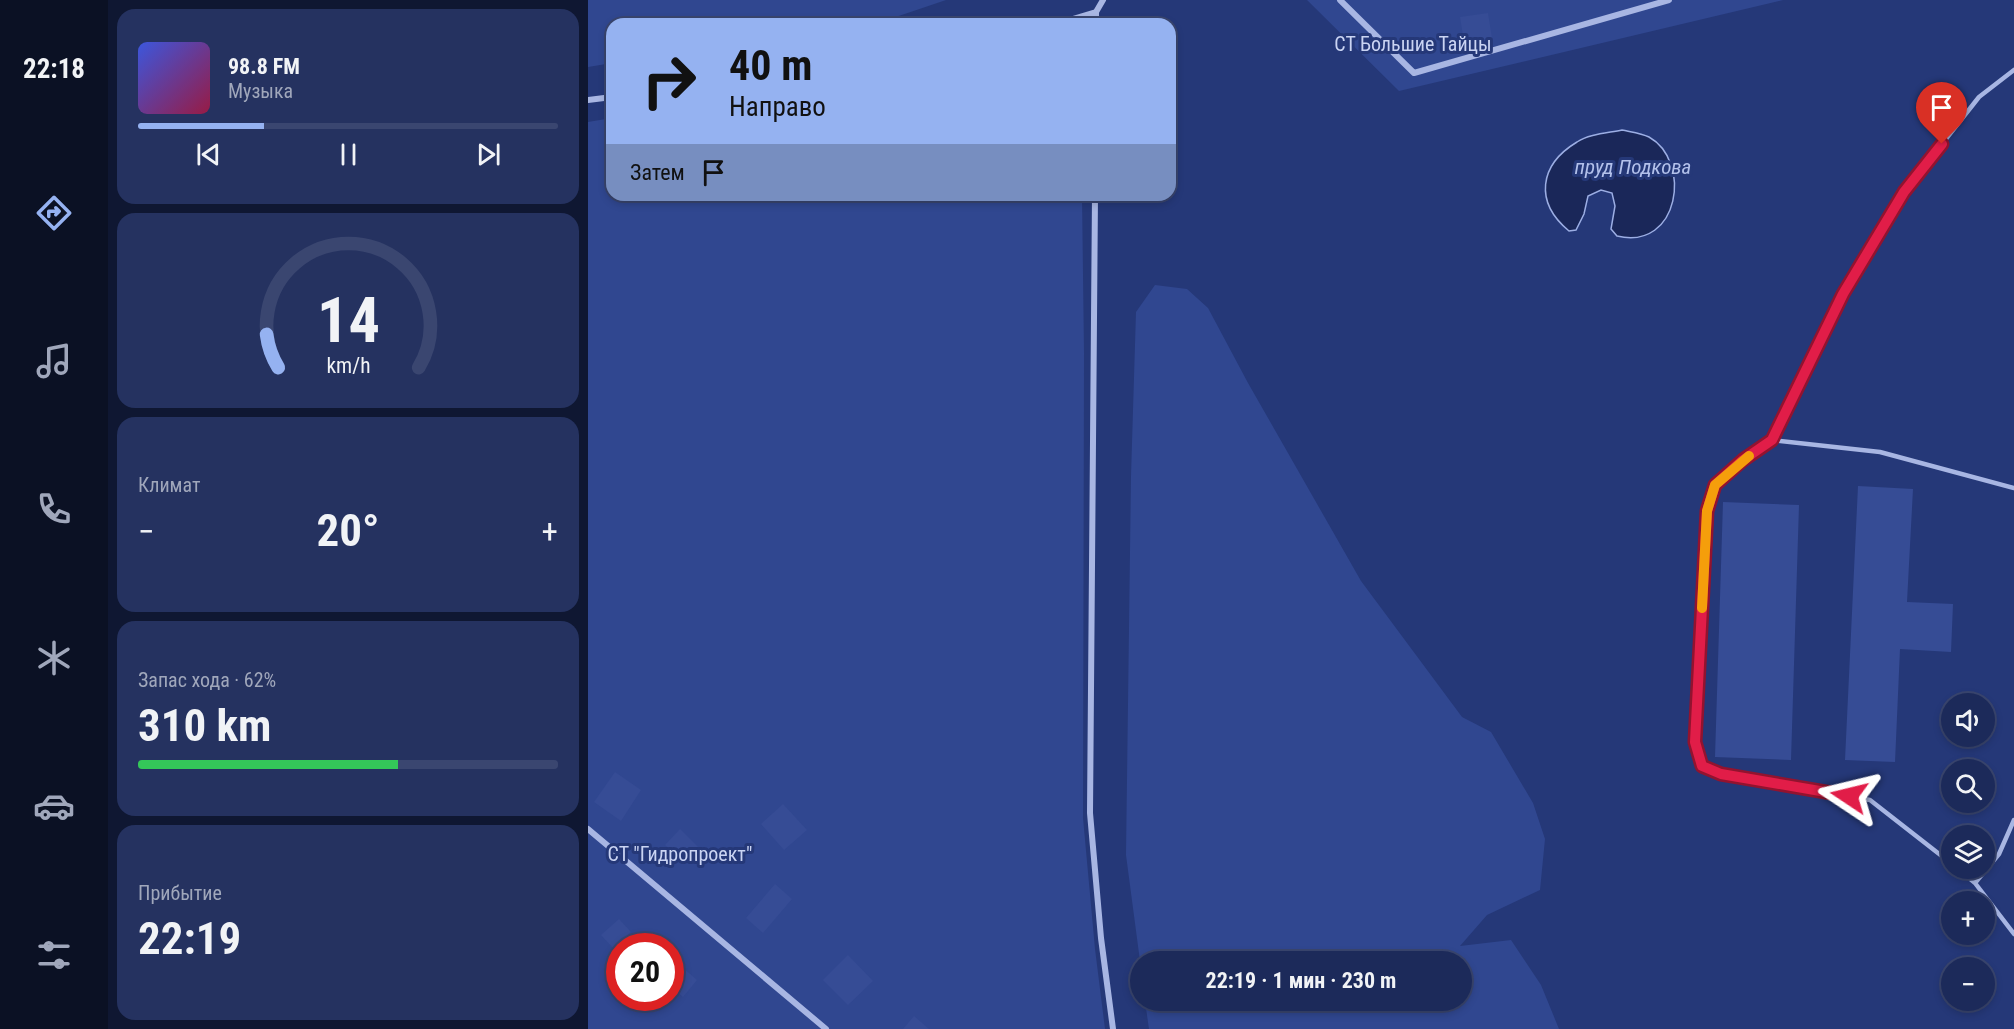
<!DOCTYPE html>
<html lang="ru">
<meta charset="utf-8">
<style>
:root{--surface:#1c2a5a;--page:#253260;--text:#f1f3f6;--muted:#a0a7bb;--line:#3a4670;--accent:#95b2f1}
body{margin:0;font-family:"Roboto Condensed",sans-serif;background:var(--page);color:var(--text);height:100vh;display:flex;flex-direction:column;font-size:22px;white-space:nowrap}
*{box-sizing:border-box;margin:0}
p{font-size:20px;color:var(--muted)}
.icon{flex:none;width:33px;height:33px;fill:none;stroke:currentColor;stroke-width:2;stroke-linecap:round;stroke-linejoin:round}
.map{position:relative;flex:1;overflow:hidden}
.sheet{display:flex;flex-direction:column;gap:9px;padding:9px;background:#0f1732;width:480px}
.sheet>*{flex:none}
.banner{position:absolute;left:18px;top:18px;width:570px;height:183px;border-radius:18px;box-shadow:0 3px 9px #0003,0 0 0 2px var(--line);background:#95b2f1;color:#111;overflow:hidden}
.tools{position:absolute;left:1353px;top:693px;display:grid;gap:12px}
.tools a{display:grid;place-items:center;width:54px;height:54px;border-radius:50%;background:var(--surface);box-shadow:0 3px 9px #0003,0 0 0 2px var(--line);font-size:30px}
.speed{position:absolute;left:18px;top:933px;display:flex;gap:12px;font-size:30px;font-weight:700;text-align:center}
.speed>*{display:grid;place-content:center;width:78px;height:78px;border-radius:50%;background:var(--surface);box-shadow:0 3px 9px #0003,0 0 0 2px var(--line);line-height:1}
.speed .limit{border:9px solid #d22;background:#fff;color:#111}
.pin{position:absolute;display:grid;place-items:center;width:51px;height:51px;color:#fff;margin:-62px -26px;border-radius:50% 50% 50% 0;rotate:-45deg;box-shadow:0 0 6px #0007}
.pin .icon{rotate:45deg}
.me{position:absolute;width:66px;margin:-33px;rotate:280deg;stroke-linejoin:round;filter:drop-shadow(0 0 4px #0008)}
.turn{display:flex;align-items:center;gap:21px;height:126px;padding:0 24px;font-size:27px}
.turn .icon{width:78px;height:78px;stroke-width:2.5}
.turn b{display:block;font-size:42px;line-height:51px}
.then{display:flex;align-items:center;height:57px;padding:0 24px;background:#0003;gap:12px;font-size:22px}
.big{font-size:45px;font-weight:700;line-height:1.1}
.sheet .tile{flex:1;display:flex;flex-direction:column;justify-content:center;gap:9px;min-width:0;padding:0 21px;border-radius:18px;background:var(--page)}
.sheet .dial{align-items:center;gap:0}
.dial svg{height:156px;overflow:visible;fill:none;stroke:var(--line);stroke-width:7;stroke-linecap:round;text-anchor:middle}
.dial text{fill:var(--text);stroke:none}
.song{display:flex;align-items:center;gap:18px}
.cover{width:72px;height:72px;border-radius:9px;background:linear-gradient(135deg,hsl(230 70% 55%),hsl(340 70% 35%))}
.played{height:6px;border-radius:3px;background:linear-gradient(90deg,var(--accent) 30%,var(--line) 30%)}
.keys{display:flex;justify-content:space-around;direction:ltr}
.heat{display:flex;justify-content:space-between;align-items:center;font-size:33px;direction:ltr}
.charge{height:9px;border-radius:4px;background:linear-gradient(90deg,#34c759 62%,var(--line) 0)}
.trip{position:absolute;left:542px;top:951px;width:342px;height:60px;border-radius:30px;background:var(--surface);box-shadow:0 3px 9px #0003,0 0 0 2px var(--line);font-weight:700;line-height:60px;text-align:center}
main{display:flex;flex:1;min-height:0}
.menu{display:flex;flex-direction:column;width:108px;justify-content:space-around;align-items:center;background:#0b1124;color:var(--muted)}
.menu .icon{width:42px;height:42px}
.menu .selected{color:var(--accent)}
.menu b{font-size:27px;color:var(--text)}
.map>svg:first-child{display:block}
.green{fill:#304790;fill-rule:evenodd}
.water{fill:#1a2759;stroke:#9caee4;stroke-width:1.5}
.building{fill:#364c95}
.lines{fill:none;stroke-linecap:round;stroke-linejoin:round}
.lane{stroke:#a8b6e3;stroke-width:4.5}
.street{stroke:#a8b6e3;stroke-width:6}
.route-casing{stroke:#92132f;stroke-width:15}
.route{stroke:#e11d48;stroke-width:10}
.slow{stroke:#f59e0b;stroke-width:10}
.labels{text-anchor:middle;dominant-baseline:central;stroke-width:6;stroke-linejoin:round;paint-order:stroke}
.park-label{font-size:20px;fill:#cad4f3;stroke:#253878}
.water-label{font-size:21px;font-style:italic;fill:#b3c1eb;stroke:#253878}
</style>
<main>
<nav class="menu">
<b>22:18</b>
<svg class="icon selected" aria-label="directions" viewBox="0 0 24 24"><path d="M12 3l9 9-9 9-9-9zM9 14v-3h6M13 9l2 2-2 2"/></svg>
<svg class="icon" aria-label="music" viewBox="0 0 24 24"><path d="M9 18V5l10-2v13"/><circle cx="6" cy="18" r="3"/><circle cx="16" cy="16" r="3"/></svg>
<svg class="icon" aria-label="phone" viewBox="0 0 24 24"><path d="M5 4h4l2 5-3 2q2 4 5 5l2-3 5 2v4C11 20 4 13 5 4z"/></svg>
<svg class="icon" aria-label="climate" viewBox="0 0 24 24"><path d="M12 3v18M4 7l16 10M4 17L20 7"/></svg>
<svg class="icon" aria-label="car" viewBox="0 0 24 24"><path d="M5 17H2v-5l4-1 3-4h7l3 4 3 1v5h-3M9 17h6M6 11h13"/><circle cx="7" cy="17" r="2"/><circle cx="17" cy="17" r="2"/></svg>
<svg class="icon" aria-label="filters" viewBox="0 0 24 24"><path d="M4 7h16M4 17h16"/><circle cx="9" cy="7" r="2"/><circle cx="15" cy="17" r="2"/></svg>
</nav>
<section class="sheet">
<div class="tile">
<div class="song"><i class="cover"></i><div><b>98.8 FM</b><p>Музыка</p></div></div>
<div class="played"></div>
<div class="keys"><svg class="icon" aria-label="previous" viewBox="0 0 24 24"><path d="M18 5L8 12l10 7zM5 5v14"/></svg><svg class="icon" aria-label="pause" viewBox="0 0 24 24"><path d="M8 5v14M16 5v14"/></svg><svg class="icon" aria-label="next" viewBox="0 0 24 24"><path d="M6 5l10 7-10 7zM19 5v14"/></svg></div>
</div>
<div class="tile dial"><svg viewBox="0 0 100 80">
<path d="M14 69A42 42 0 1 1 86 69"/>
<path d="M14 69A42 42 0 0 1 8 52" stroke="#95b2f1"/>
<text x="50" y="56" font-size="32" font-weight="700">14</text>
<text x="50" y="72" font-size="11">km/h</text>
</svg></div>
<div class="tile"><p>Климат</p>
<div class="heat"><a>−</a><b class="big">20°</b><a>+</a></div>
</div>
<div class="tile"><p>Запас хода · 62%</p><b class="big">310 km</b><div class="charge"></div></div>
<div class="tile"><p>Прибытие</p><b class="big">22:19</b></div>
</section>
<div class="map">
<svg width="1426" height="1029" viewBox="0 0 1426 1029">
<rect width="100%" height="100%" fill="#253878"/>
<path class="green" d="M0,0H358L287,24H24V63L0,67Z
M719,0H1195L811,91Z
M24,118V195H494L496,353L495,818L507,949L517,1029H0V122ZM32,946H82V998H32Z
M567,285L599,289L620,308L660,383L773,581L874,717L903,732L945,803L957,839L952,890L899,915L872,946L923,940L953,985L971,1029H561L557,1001L873,1000V962L552,961L538,855L543,476L548,312Z"/>
<path class="water" d="M1034,130C1043,132 1053,133 1061,137C1104,161 1092,251 1029,236L1023,229L1027,206L1024,193L1013,190L1000,196L996,214L988,230L981,231C946,202 951,165 989,142C1001,134 1020,133 1034,130Z"/>
<path class="building" d="M900,13L904,38L876,42L872,17Z
M1270,486L1325,489L1319,602L1365,604L1363,652L1312,649L1307,762L1257,760Z
M1135,502L1211,505L1203,760L1127,757Z
M27,772L53,790L33,821L6,802Z
M195,804L219,830L196,850L173,824Z
M92,829L110,847L95,862L77,845Z
M187,884L204,899L175,933L158,918Z
M31,919L43,932L25,948L13,935Z
M260,955L285,981L260,1005L235,980Z
M93,966L109,980L95,997L82,986V978Z
M326,1016L341,1029H315Z"/>
<g class="lines">
<path class="lane" d="M1184,440L1255,294L1316,192L1391,97L1426,70
M1364,864L1282,800L1133,774L1114,766L1107,742L1119,511L1127,485L1155,460L1184,440L1292,452L1426,488
M1369,868L1387,883L1426,934
M1387,883L1411,854L1426,820"/>
<path class="street" d="M752,0L826,73L1081,0
M468,24L508,12L515,0
M508,24V12
M0,100L24,97
M507,195L502,813L513,938L525,1029
M0,829L238,1029"/>
</g>
<g class="lines">
<g class="route-casing">
<path id="route" d="M1261,796L1133,774L1114,766L1107,742L1119,511L1127,485L1155,460L1184,440L1255,294L1316,192L1354,144"/>
</g>
<use href="#route" class="route"/>
<path class="slow" d="M1114,608L1119,511L1127,485L1161,456"/>
</g>
<g class="labels">
<g class="park-label">
<text x="825" y="44">СТ Большие Тайцы</text>
<text x="92" y="854">СТ "Гидропроект"</text>
</g>
<g class="water-label">
<text x="1045" y="167">пруд Подкова</text>
</g>
</g>
</svg>
<div class="tools">
<a><svg class="icon" aria-label="sound" viewBox="0 0 24 24"><path d="M4 9h4l5-4v14l-5-4H4zM17 9q2 3 0 6"/></svg></a>
<a><svg class="icon" aria-label="search" viewBox="0 0 24 24"><circle cx="10" cy="10" r="6"/><path d="M15 15l6 6"/></svg></a>
<a><svg class="icon" aria-label="layers" viewBox="0 0 24 24"><path d="M12 4l9 5-9 5-9-5zM3 14l9 5 9-5"/></svg></a>
<a>+</a>
<a>−</a>
</div>
<div class="speed"><div class="limit">20</div></div>
<div class="pin" style="left:1354px;top:144px;background:#d93025"><svg class="icon" aria-label="arrive" viewBox="0 0 24 24"><path d="M6 21V4h12l-3 4 3 4H6"/></svg></div>
<svg class="me" style="left:1261px;top:796px" viewBox="-20 -20 40 40"><path d="M0-17L14 15 0 8-14 15z" fill="#e11d48" stroke="#fff" stroke-width="4"/></svg>
<div class="trip">22:19 · 1 мин · 230 m</div>
<div class="banner">
<div class="turn"><svg class="icon" aria-label="right" viewBox="0 0 24 24"><path d="M7 20v-9h11M14 6l5 5-5 5"/></svg><div><b>40 m</b>Направо</div></div>
<div class="then">Затем<svg class="icon" aria-label="arrive" viewBox="0 0 24 24"><path d="M6 21V4h12l-3 4 3 4H6"/></svg></div>
</div>
</div>
</main>
